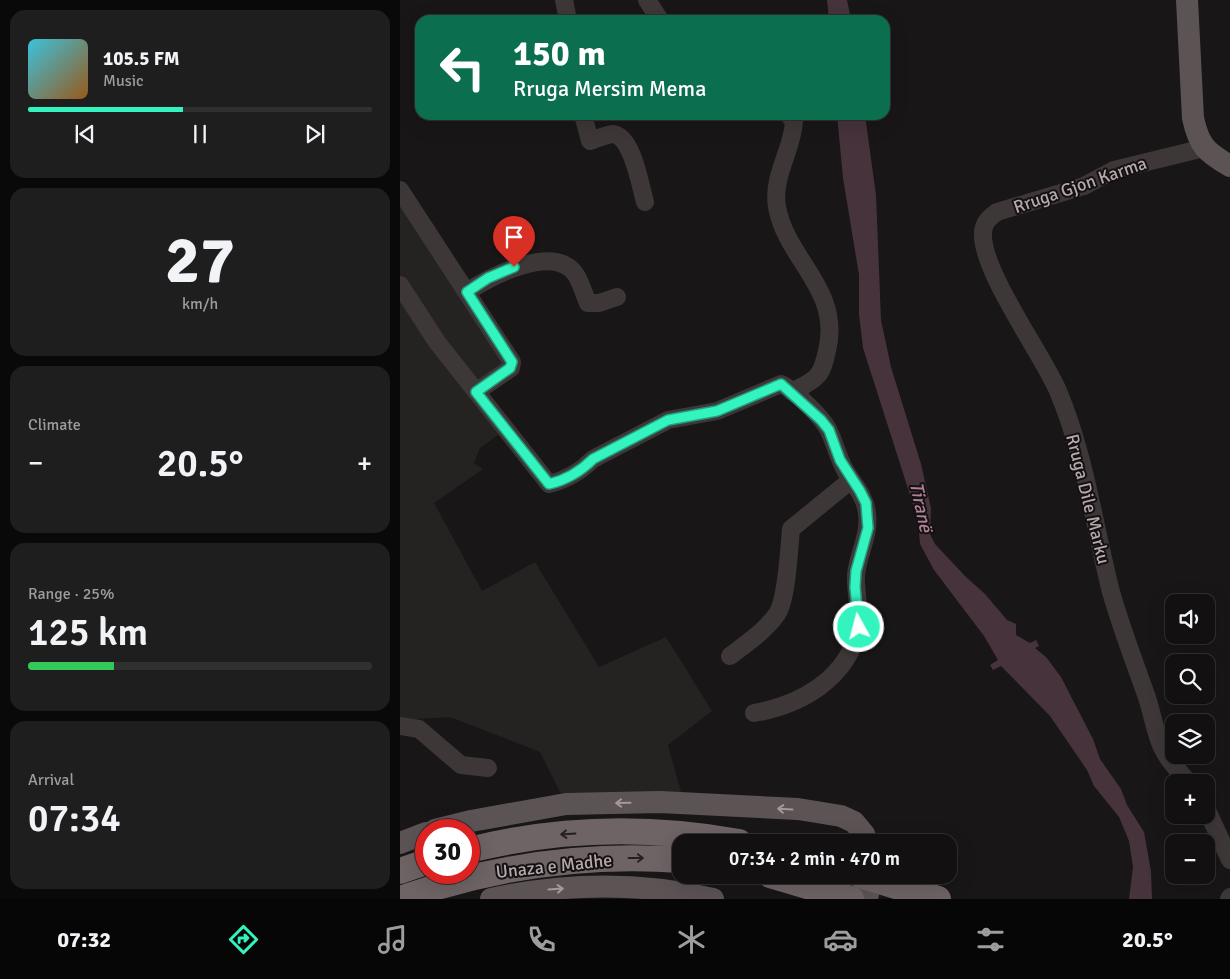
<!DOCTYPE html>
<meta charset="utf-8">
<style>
:root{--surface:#121010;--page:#1f1e1e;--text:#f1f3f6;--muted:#9c9d9f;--line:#313030;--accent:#33f3be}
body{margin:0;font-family:Signika,sans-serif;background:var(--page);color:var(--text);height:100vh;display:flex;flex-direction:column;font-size:19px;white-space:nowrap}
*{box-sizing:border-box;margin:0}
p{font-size:16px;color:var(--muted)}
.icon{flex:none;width:28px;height:28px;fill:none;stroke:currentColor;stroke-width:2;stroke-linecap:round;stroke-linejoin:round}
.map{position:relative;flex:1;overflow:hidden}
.sheet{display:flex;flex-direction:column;gap:10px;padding:10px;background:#0a0909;width:400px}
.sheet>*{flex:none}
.guide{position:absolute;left:15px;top:15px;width:475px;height:105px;border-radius:15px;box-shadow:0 5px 20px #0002,0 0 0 1px var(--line);background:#0b6e4f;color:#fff;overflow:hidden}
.fabs{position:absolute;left:765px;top:594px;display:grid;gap:10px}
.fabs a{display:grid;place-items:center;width:50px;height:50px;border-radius:10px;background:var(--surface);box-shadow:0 5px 20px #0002,0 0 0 1px var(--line);font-size:25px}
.speed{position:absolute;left:15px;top:819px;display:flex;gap:10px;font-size:25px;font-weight:700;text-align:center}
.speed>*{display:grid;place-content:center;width:65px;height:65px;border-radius:50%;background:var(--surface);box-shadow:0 5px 20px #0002,0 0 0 1px var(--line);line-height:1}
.speed .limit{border:8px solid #d22;background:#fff;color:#111}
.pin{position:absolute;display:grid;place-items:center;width:42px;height:42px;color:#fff;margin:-51px -21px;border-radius:50% 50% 50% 0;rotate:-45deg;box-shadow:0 0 5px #0007}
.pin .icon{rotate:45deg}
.me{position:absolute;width:55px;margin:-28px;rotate:353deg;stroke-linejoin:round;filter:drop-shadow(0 0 4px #0008)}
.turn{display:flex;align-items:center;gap:18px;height:105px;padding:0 15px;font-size:22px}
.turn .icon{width:65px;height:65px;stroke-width:2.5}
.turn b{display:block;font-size:35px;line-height:42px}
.big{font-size:38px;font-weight:600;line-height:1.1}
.sheet .widget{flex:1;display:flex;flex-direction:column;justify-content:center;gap:8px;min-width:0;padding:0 18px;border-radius:15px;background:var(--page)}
.sheet .dial{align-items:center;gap:0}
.dial b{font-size:65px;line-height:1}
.song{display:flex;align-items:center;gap:15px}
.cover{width:60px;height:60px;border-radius:8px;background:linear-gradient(135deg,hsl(190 70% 55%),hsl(30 70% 35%))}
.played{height:5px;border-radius:2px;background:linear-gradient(90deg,var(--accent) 45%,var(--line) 45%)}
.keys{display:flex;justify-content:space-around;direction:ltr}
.heat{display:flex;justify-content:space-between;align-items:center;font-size:28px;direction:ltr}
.charge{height:8px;border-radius:4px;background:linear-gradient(90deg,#34c759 25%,var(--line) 0)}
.trip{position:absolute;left:272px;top:834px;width:285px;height:50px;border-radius:15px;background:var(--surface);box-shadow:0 5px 20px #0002,0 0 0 1px var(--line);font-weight:600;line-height:50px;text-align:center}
.tabs{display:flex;height:80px;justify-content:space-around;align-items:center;background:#070606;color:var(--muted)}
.tabs .icon{width:35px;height:35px}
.tabs .active{color:var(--accent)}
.tabs b{font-size:22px;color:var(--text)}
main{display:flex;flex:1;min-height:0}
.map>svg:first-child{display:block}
.built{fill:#252222}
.water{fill:#46333c}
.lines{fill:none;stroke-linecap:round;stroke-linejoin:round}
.minor{stroke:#3d3738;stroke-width:18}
.major{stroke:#5c5355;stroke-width:22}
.highway{stroke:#6e6365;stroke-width:26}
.highway-bridge{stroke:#6e6365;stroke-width:26}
.oneway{stroke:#a6979b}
.oneway2{stroke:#252122}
.route-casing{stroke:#219e7c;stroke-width:12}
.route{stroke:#33f3be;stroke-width:9}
.labels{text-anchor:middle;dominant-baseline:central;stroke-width:4;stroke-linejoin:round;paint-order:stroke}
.street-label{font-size:18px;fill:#b8a8ac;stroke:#131111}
.water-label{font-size:19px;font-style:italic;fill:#b37f98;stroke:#131111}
</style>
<main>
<section class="sheet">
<div class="widget">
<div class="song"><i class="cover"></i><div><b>105.5 FM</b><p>Music</p></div></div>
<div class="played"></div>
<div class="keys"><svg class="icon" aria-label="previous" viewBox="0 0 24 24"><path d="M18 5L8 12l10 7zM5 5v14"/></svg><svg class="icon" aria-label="pause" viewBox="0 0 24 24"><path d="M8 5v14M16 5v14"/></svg><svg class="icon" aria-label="next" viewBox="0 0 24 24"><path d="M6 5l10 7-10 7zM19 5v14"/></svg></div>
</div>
<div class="widget dial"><b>27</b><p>km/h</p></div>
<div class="widget"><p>Climate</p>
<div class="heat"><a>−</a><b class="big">20.5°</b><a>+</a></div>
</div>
<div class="widget"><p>Range · 25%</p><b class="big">125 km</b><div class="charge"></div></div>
<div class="widget"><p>Arrival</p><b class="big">07:34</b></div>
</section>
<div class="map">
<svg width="830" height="899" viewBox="0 0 830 899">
<rect width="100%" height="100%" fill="#181616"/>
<path class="built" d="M0,190L112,362L76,392L106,429L80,448L74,463L83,469L34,503L82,591L135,562L199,667L266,637L312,711L268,745L283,799L166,804L140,752L50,717L0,720Z"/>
<path class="water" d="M427,0H447L451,20H429Z
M437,115H465L476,195L481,320L491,367L521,464L531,508L530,534L535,544L565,576L585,594L607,620L616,624V635L630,643L636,640L639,646L635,648L646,657L661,677L693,739L700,759L721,789L727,805L744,832L751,871L752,899H729L733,867L729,841L719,817L694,786L687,770L650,716L601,666L593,670L590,665L598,660L584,636L534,570L520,544L518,520L463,348L459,314V275L443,178Z"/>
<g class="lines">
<path class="minor" d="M164,0L168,20
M247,0L260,20
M183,115L190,141C197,139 207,134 213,134C233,137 240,185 245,202
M389,115L394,122C392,151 372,176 377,207C387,261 442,289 427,351C425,359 423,370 417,376C411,383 400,387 392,392
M0,190L112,362L111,368L76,392
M0,285L37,342L149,484C166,480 180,472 193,459L268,420L317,411L381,384C394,390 423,418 429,431C435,444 438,457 445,470C453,484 465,495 467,513C470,536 458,553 456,575C455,590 461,618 459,628C447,679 401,705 354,713
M67,292C89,277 155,242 176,275C181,283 184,294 188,303H199L217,297
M330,656C346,644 365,631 377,614C387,599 389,550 391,529L451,480
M0,726L19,729L61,765L88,768
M788,782C782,774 773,766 767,756C755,739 753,712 745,692C733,658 721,627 711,592C694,525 685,455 658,391C641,352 580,269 583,232C584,222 589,218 597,212L684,186L714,170L804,148
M806,808L830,860
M829,899L830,897"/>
<path class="major" d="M787,0L793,118C799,146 806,152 830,166
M35,830L71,821L166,804L260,802L398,809L441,816L454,822L464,834L467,842
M0,843L26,833
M91,899C164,883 241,882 313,899
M467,899L472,875"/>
<path class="highway" d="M69,850C157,828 250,826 339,842
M0,871L26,862
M370,875L451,899
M0,899C91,867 185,853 281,860"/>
<path class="highway-bridge" d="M460,875L538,899"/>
</g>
<defs><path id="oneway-shaft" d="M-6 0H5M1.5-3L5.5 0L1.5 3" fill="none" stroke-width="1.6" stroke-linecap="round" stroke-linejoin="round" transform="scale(1.25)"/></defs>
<g class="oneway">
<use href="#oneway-shaft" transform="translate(223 803) rotate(179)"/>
<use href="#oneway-shaft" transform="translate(385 809) rotate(-177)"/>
<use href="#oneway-shaft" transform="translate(156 889) rotate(-4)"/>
</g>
<g class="oneway2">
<use href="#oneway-shaft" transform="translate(168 834) rotate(176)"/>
<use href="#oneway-shaft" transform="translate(236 858)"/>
</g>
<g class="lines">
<g class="route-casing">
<path id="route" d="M114,267L88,278L67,292L112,362L110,368L76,392L149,484C166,480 180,472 193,459L268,420L317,411L381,384L421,420L429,430L440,460L460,491L466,503L468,528L456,571L455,587L459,627"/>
</g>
<use href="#route" class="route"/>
</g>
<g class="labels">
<g class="street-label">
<text transform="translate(680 185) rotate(-19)">Rruga Gjon Karma</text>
<text transform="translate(688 499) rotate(76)">Rruga Dile Marku</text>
<text transform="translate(154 866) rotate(-6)">Unaza e Madhe</text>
</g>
<g class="water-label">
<text transform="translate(521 507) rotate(78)">Tiranë</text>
</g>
</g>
</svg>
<div class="fabs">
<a><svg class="icon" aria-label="sound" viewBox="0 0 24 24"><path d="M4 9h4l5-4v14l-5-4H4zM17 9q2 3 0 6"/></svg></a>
<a><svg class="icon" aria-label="search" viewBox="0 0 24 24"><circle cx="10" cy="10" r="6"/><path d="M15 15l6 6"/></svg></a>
<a><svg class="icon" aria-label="layers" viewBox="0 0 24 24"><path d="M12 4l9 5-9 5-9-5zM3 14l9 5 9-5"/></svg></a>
<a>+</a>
<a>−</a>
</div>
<div class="speed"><div class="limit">30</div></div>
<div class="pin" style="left:114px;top:267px;background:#d93025"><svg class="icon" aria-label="arrive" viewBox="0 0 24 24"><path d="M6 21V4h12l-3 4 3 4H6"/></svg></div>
<svg class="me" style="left:459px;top:627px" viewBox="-20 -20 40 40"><circle r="17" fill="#33f3be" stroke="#fff" stroke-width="3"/><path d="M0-11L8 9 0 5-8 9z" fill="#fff"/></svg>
<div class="trip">07:34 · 2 min · 470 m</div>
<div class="guide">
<div class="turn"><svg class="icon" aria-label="left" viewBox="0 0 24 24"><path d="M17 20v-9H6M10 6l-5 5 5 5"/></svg><div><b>150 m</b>Rruga Mersim Mema</div></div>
</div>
</div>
</main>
<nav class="tabs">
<b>07:32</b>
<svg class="icon active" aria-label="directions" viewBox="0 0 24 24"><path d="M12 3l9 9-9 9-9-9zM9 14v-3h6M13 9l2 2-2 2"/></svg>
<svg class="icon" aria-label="music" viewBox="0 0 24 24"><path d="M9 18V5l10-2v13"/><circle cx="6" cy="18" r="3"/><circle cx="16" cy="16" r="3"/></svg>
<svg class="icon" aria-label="phone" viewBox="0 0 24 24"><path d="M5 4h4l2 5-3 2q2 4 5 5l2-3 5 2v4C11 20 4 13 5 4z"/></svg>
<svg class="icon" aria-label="climate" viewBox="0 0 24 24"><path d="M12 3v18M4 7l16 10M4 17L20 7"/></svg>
<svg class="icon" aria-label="car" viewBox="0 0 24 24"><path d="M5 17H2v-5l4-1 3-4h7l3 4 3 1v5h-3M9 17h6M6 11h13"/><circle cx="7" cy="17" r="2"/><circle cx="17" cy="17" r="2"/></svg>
<svg class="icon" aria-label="filters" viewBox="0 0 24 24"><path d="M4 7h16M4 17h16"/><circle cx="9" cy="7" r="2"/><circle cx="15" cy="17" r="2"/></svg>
<b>20.5°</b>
</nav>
